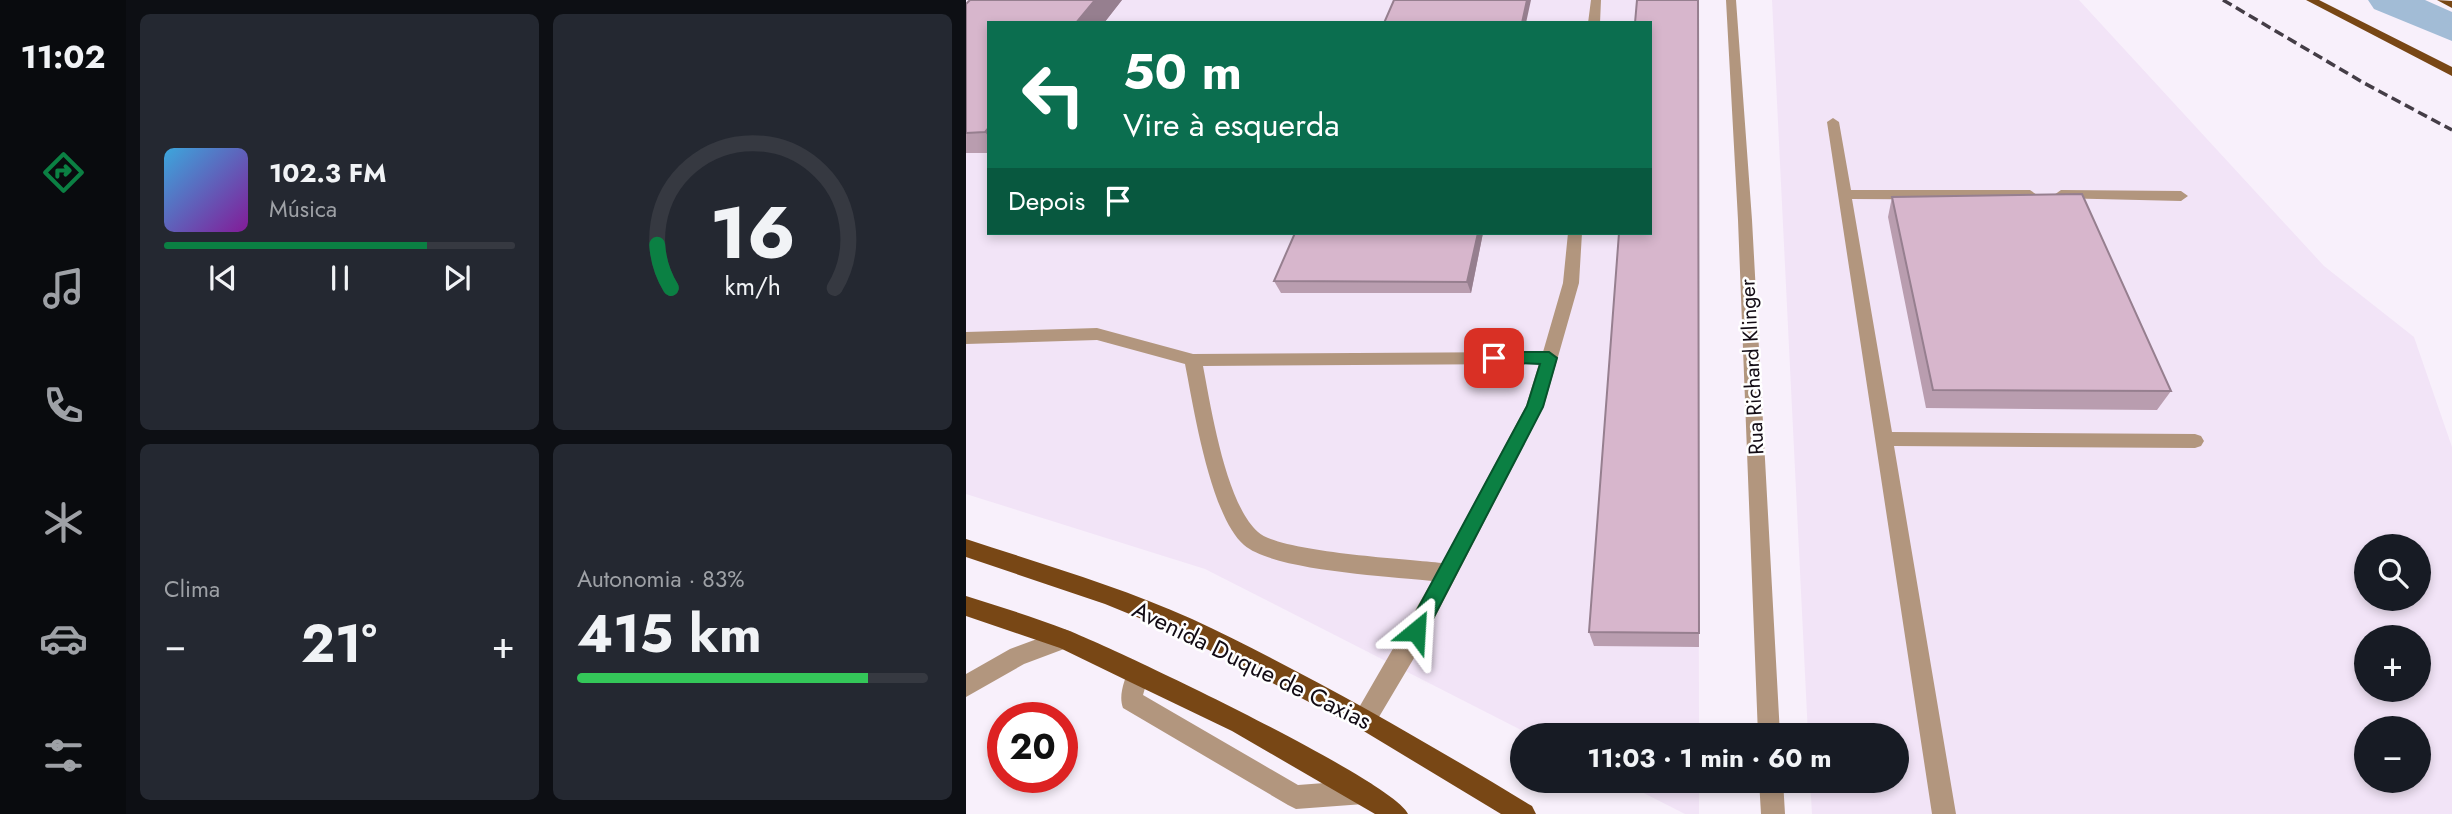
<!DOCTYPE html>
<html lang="pt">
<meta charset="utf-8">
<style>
:root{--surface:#171b24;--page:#242831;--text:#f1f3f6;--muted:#9ea1a6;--line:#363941;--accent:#0b8043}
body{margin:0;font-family:Jost,sans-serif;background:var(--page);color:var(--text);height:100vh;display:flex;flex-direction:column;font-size:26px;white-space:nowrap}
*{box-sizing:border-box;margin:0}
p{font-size:23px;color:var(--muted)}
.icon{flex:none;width:38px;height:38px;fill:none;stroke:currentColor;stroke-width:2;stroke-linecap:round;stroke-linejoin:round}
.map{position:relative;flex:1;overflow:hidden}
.side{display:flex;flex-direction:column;gap:14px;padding:14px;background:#0d0f14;width:840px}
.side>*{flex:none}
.top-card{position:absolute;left:21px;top:21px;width:665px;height:214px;border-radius:0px;box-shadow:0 4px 10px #0003;background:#0b6e4f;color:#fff;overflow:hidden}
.controls{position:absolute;left:1388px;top:534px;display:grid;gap:14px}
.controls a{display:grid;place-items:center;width:77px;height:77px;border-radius:50%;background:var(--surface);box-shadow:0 4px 10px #0003;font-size:35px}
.speed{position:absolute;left:21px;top:702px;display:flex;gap:14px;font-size:35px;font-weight:700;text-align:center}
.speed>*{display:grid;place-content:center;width:91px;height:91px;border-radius:50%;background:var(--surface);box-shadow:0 4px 10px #0003;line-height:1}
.speed .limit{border:10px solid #d22;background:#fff;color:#111}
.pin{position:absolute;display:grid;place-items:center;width:60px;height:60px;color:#fff;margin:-30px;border-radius:14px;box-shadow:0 4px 10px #0006}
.me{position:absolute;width:77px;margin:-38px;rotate:27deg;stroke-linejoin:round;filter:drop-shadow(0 0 5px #0008)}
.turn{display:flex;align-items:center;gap:24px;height:147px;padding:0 21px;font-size:32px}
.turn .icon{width:91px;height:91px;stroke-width:2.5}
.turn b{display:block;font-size:49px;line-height:60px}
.then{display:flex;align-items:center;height:66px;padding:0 21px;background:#0003;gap:14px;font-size:26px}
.big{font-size:52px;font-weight:700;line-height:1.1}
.side .tile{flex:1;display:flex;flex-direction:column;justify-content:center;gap:10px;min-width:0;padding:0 24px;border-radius:10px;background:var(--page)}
.side .dial{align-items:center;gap:0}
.dial svg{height:182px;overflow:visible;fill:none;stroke:var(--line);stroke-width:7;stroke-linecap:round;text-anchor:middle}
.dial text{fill:var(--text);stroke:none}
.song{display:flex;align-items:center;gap:21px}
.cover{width:84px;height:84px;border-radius:10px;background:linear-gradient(135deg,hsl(200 70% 55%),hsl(290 70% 35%))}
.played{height:7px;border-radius:4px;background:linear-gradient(90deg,var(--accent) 75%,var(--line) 75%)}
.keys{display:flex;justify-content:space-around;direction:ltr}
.heat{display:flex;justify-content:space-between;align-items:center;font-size:38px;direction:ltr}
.charge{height:10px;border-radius:5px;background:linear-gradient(90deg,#34c759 83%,var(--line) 0)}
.side .tiles{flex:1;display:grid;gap:14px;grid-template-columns:repeat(2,1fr)}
.trip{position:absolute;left:544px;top:723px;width:399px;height:70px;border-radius:35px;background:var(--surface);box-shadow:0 4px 10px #0003;font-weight:700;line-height:70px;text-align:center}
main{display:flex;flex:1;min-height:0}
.dock{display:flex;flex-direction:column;width:126px;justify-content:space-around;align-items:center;background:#090b0e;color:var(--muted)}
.dock .icon{width:49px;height:49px}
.dock .current{color:var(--accent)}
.dock b{font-size:32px;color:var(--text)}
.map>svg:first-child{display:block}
.industrial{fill:#f2e4f7;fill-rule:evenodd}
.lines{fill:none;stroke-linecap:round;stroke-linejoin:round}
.river{fill:#a2bcd6;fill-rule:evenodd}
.minor{fill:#b2967e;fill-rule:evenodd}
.major{fill:#784715;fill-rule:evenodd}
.rail{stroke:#443d46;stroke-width:3.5;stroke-dasharray:10 5;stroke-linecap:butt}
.wall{fill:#b99daf}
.shaded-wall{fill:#967f8f}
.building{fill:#d7b6cc;stroke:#967f8f;stroke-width:2}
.route{fill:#0b8043;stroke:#07532c;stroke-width:2}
.labels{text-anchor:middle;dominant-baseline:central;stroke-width:5;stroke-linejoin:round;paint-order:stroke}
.street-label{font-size:21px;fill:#130c15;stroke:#fff}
.near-street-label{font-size:24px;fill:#130c15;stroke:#fff}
</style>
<main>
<nav class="dock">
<b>11:02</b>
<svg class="icon current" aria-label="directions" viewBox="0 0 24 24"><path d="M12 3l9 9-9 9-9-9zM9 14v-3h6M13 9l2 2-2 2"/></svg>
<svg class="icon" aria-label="music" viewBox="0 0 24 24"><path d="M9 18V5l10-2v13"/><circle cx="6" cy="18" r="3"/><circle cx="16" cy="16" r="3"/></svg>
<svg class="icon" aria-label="phone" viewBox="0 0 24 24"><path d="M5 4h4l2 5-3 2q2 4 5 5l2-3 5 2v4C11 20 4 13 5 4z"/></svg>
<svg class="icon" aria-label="climate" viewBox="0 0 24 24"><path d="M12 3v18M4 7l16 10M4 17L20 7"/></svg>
<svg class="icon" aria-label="car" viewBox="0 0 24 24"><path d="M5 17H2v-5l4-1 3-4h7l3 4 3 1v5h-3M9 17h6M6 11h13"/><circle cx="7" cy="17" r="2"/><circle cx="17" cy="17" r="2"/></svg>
<svg class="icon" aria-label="filters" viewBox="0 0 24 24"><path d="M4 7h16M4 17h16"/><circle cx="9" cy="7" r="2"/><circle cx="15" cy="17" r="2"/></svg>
</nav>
<section class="side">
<div class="tiles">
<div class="tile">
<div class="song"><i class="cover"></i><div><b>102.3 FM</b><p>Música</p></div></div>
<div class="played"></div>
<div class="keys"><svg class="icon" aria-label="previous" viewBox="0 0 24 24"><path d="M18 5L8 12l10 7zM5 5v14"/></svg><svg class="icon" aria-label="pause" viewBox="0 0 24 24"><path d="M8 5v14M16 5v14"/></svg><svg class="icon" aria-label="next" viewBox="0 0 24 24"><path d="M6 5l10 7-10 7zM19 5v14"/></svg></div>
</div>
<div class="tile dial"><svg viewBox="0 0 100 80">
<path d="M14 69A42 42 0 1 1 86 69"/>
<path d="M14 69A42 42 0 0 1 8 50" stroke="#0b8043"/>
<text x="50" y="56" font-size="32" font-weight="700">16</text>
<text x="50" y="72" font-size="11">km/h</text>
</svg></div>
<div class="tile"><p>Clima</p>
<div class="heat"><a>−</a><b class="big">21°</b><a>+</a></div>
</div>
<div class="tile"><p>Autonomia · 83%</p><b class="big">415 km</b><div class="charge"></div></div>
</div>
</section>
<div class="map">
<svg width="1486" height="814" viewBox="0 0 1486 814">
<rect width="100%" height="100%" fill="#f8f0fb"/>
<path class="industrial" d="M0,0H732L733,735H565L239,569L0,494ZM23,23H684V233H23Z
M806,0H1113L1358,266L1448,337L1486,447V814H846L844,781L931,780V735H842ZM1400,546H1452V598H1400ZM1400,637H1452V690H1400ZM1400,728H1452V780H1400Z
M654,781H733V814H719Z"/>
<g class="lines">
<path class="river" d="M1402,0H1459L1486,12V41L1408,9Z"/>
<path class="minor" d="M625,0H635L634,23H622Z
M760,0H770L786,220L814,735H792L772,220Z
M867,118L873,122L885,190H1064L1071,195L1064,200L886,199L926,432L1229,434L1235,436L1238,441L1235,446L1229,448L928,446L990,814H966L861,122Z
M1095,190L1215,191L1222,196L1215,201L1090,198L1088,195Z
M602,233H616L613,283L578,406L448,658L407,727L399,730L391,727L388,719L391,711L466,581C424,576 308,571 278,545C244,515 228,409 219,364L131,340L0,344V332L131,328L227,354L577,352L597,283ZM573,364L560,406L476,563C441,559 313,552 292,532C260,504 245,408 237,366Z
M98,629L106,632L109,639L106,646L58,664L0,697V674L44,649Z
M172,663L180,666L183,674L177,695L332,785L398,780L406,784L410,792L406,800L398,804L330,809L322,805L157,708C152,695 159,679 164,666Z
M793,780H817L819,814H795Z"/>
<path class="major" d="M1340,0H1353L1486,67V76Z
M1471,0L1486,1V8Z
M0,539C76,564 153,586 226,619C343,674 455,739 566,806L570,814H535L391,727L210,633L139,604L0,557Z
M0,596C34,607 68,617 101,630C150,649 428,781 442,814H409L266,731L164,682L94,648L0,616Z"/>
<path class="rail" d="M1257,0L1398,83L1486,130"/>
</g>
<path class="wall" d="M4,0H156L138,23H23V153H0V4Z
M732,0L733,647L628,646L623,632Z
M926,197L1205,391L1191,410L960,408L922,217Z
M329,233H517L505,293H315L308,281Z"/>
<path class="shaded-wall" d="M129,0H156L138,23H110Z
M561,0H565L560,23H556Z
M23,127V137L19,132Z
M512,233H517L505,293L501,282Z"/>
<path class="building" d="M4,0H129L110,23H23V127L19,132L0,133V4Z
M428,0H561L556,23H418Z
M671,0H732L733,633L623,632L653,233H684V23H669Z
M1116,194L1205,391L967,390L926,197Z
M329,233H512L501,282L308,281Z"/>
<path class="route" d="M528,352H583L591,358L577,407L457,638L450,640L443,638L440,631L443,625L561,406L574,364L523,362V354Z"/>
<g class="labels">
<g class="street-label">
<text transform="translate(786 367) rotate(-93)">Rua Richard Klinger</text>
</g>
<g class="near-street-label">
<text transform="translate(286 665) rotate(26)">Avenida Duque de Caxias</text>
</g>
</g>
</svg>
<div class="controls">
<a><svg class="icon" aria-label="search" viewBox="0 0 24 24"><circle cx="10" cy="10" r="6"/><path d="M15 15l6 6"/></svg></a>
<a>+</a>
<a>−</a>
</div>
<div class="speed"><div class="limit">20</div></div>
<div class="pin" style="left:528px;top:358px;background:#d93025"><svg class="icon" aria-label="arrive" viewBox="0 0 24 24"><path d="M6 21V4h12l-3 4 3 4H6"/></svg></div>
<svg class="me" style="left:450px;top:631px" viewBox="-20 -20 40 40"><path d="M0-17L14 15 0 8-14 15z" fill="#0b8043" stroke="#fff" stroke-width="4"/></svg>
<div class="trip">11:03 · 1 min · 60 m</div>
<div class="top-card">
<div class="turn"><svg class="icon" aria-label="left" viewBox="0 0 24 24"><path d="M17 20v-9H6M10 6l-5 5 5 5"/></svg><div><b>50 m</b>Vire à esquerda</div></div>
<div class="then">Depois<svg class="icon" aria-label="arrive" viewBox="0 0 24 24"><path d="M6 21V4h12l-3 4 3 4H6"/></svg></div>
</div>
</div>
</main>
